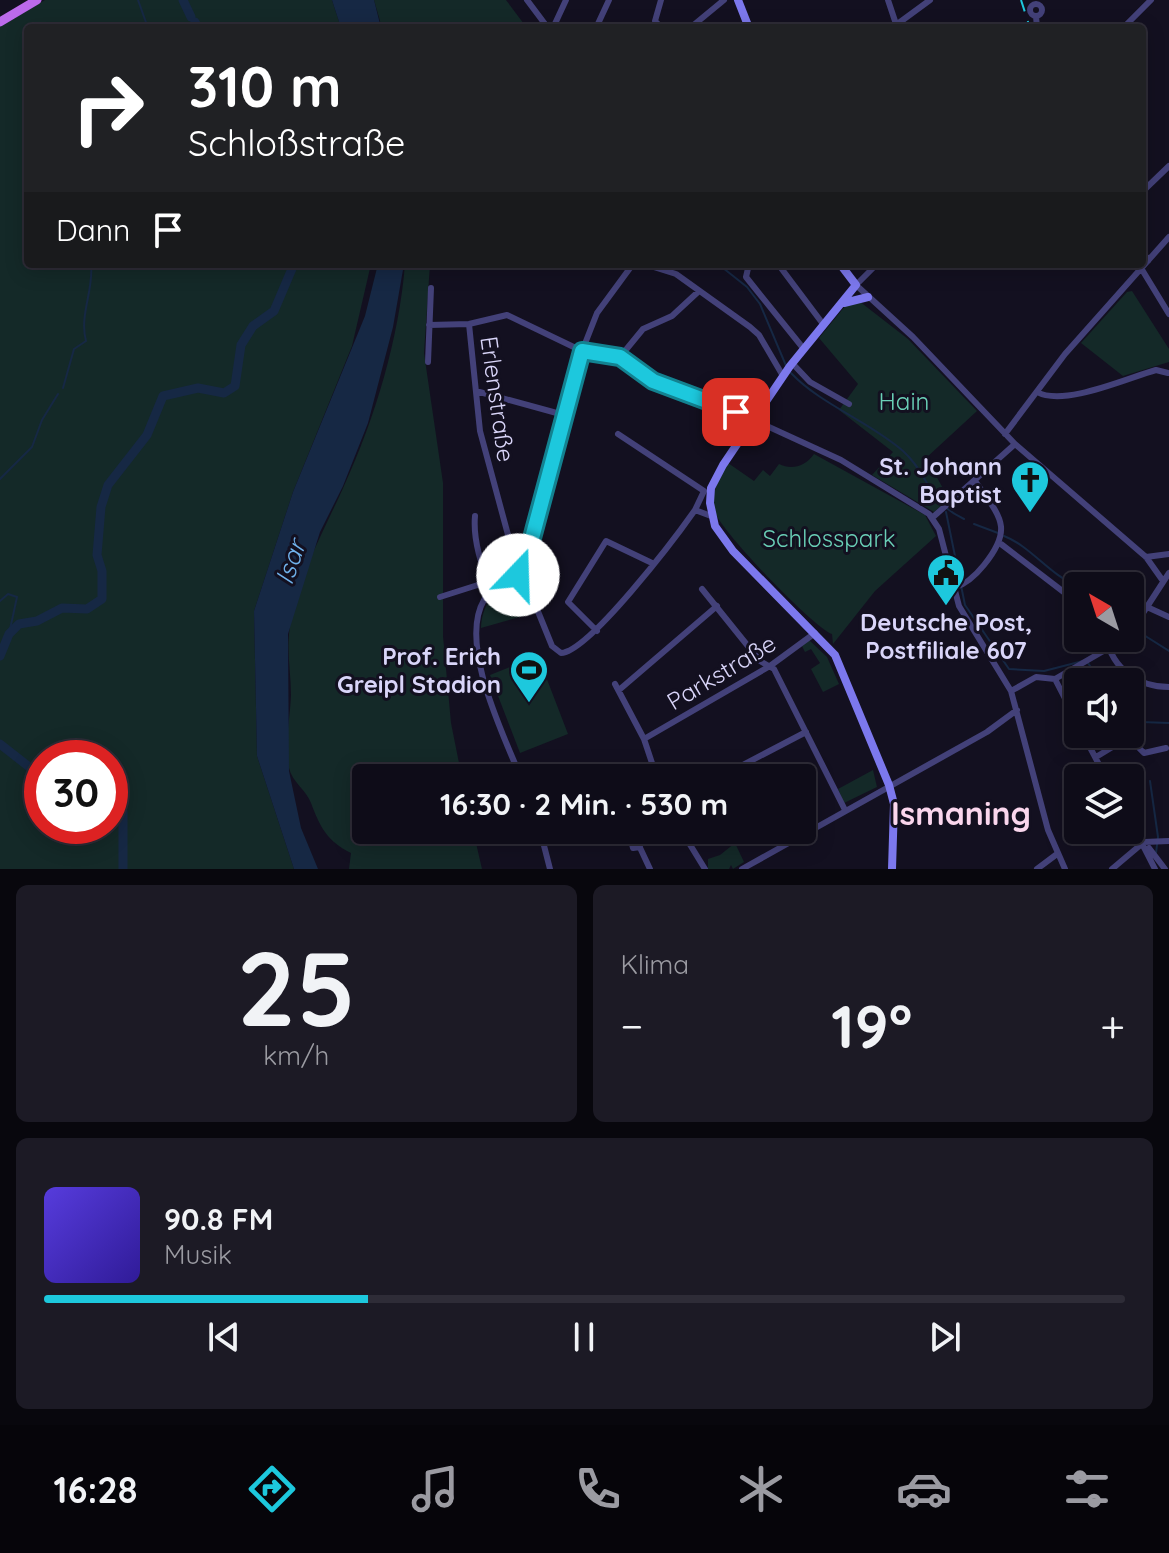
<!DOCTYPE html>
<html lang="de">
<meta charset="utf-8">
<style>
:root{--surface:#0e0c18;--page:#1c1a25;--text:#f1f3f6;--muted:#9b9ba2;--line:#2e2c37;--accent:#1dc8dd}
body{margin:0;font-family:Quicksand,sans-serif;background:var(--page);color:var(--text);height:100vh;display:flex;flex-direction:column;font-size:30px;white-space:nowrap}
*{box-sizing:border-box;margin:0}
p{font-size:26px;color:var(--muted)}
.icon{flex:none;width:44px;height:44px;fill:none;stroke:currentColor;stroke-width:2;stroke-linecap:round;stroke-linejoin:round}
.map{position:relative;height:869px;overflow:hidden}
.details{display:flex;flex-direction:column;gap:16px;padding:16px;background:#08070d;flex:1}
.details>*{flex:none}
.guide{position:absolute;left:24px;top:24px;width:1122px;height:244px;border-radius:8px;box-shadow:0 4px 20px #0003,0 0 0 2px var(--line);background:#202124;color:#fff;overflow:hidden}
.needle{width:52px;rotate:321deg}
.controls{position:absolute;left:1064px;top:572px;display:grid;gap:16px}
.controls a{display:grid;place-items:center;width:80px;height:80px;border-radius:8px;background:var(--surface);box-shadow:0 4px 20px #0003,0 0 0 2px var(--line);font-size:40px}
.speed{position:absolute;left:24px;top:740px;display:flex;gap:16px;font-size:40px;font-weight:700;text-align:center}
.speed>*{display:grid;place-content:center;width:104px;height:104px;border-radius:50%;background:var(--surface);box-shadow:0 4px 20px #0003,0 0 0 2px var(--line);line-height:1}
.speed .limit{border:12px solid #d22;background:#fff;color:#111}
.pin{position:absolute;display:grid;place-items:center;width:68px;height:68px;color:#fff;margin:-34px;border-radius:16px;box-shadow:0 4px 12px #0006}
.me{position:absolute;width:88px;margin:-44px;rotate:21deg;stroke-linejoin:round;filter:drop-shadow(0 0 6px #0008)}
.turn{display:flex;align-items:center;gap:28px;height:168px;padding:0 32px;font-size:36px}
.turn .icon{width:104px;height:104px;stroke-width:2.5}
.turn b{display:block;font-size:56px;line-height:68px}
.then{display:flex;align-items:center;height:76px;padding:0 32px;background:#0003;gap:16px;font-size:30px}
.big{font-size:60px;font-weight:700;line-height:1.1}
.details .widget{flex:1;display:flex;flex-direction:column;justify-content:center;gap:12px;min-width:0;padding:0 28px;border-radius:12px;background:var(--page)}
.details .dial{align-items:center;gap:0}
.dial b{font-size:104px;line-height:1}
.song{display:flex;align-items:center;gap:24px}
.cover{width:96px;height:96px;border-radius:12px;background:linear-gradient(135deg,hsl(250 70% 55%),hsl(250 70% 35%))}
.played{height:8px;border-radius:4px;background:linear-gradient(90deg,var(--accent) 30%,var(--line) 30%)}
.keys{display:flex;justify-content:space-around;direction:ltr}
.heat{display:flex;justify-content:space-between;align-items:center;font-size:44px;direction:ltr}
.details .tiles{flex:1;display:grid;gap:16px;grid-template-columns:1fr 1fr}
.widget:last-child{grid-column:span 2}
.trip{position:absolute;left:352px;top:764px;width:464px;height:80px;border-radius:8px;background:var(--surface);box-shadow:0 4px 20px #0003,0 0 0 2px var(--line);font-weight:700;line-height:80px;text-align:center}
.menu{display:flex;height:128px;justify-content:space-around;align-items:center;background:#06050a;color:var(--muted)}
.menu .icon{width:56px;height:56px}
.menu .selected{color:var(--accent)}
.menu b{font-size:36px;color:var(--text)}
.map>svg:first-child{display:block}
.green{fill:#142928;fill-rule:evenodd}
.water{fill:#162844}
.lines{fill:none;stroke-linecap:round;stroke-linejoin:round}
.stream{stroke:#162844;stroke-width:2}
.river{stroke:#162844;stroke-width:9}
.minor{stroke:#434179;stroke-width:6}
.secondary{stroke:#7c78ed;stroke-width:8}
.primary{stroke:#bc6aeb;stroke-width:9}
.rail{stroke:#1dc8dd;stroke-width:2;stroke-dasharray:12 10;stroke-linecap:butt}
.route-casing{stroke:#138290;stroke-width:20}
.route{stroke:#1dc8dd;stroke-width:14}
.labels{text-anchor:middle;dominant-baseline:central;stroke-width:6;stroke-linejoin:round;paint-order:stroke}
.street-label{font-size:24px;fill:#d9d5f9;stroke:#131020}
.park-label{font-size:24px;fill:#6ad0b7;stroke:#131020}
.poi-label{font-size:24px;font-weight:bold;fill:#d9d5f9;stroke:#131020;text-anchor:end}
.water-label{font-size:26px;font-style:italic;fill:#70b2ec;stroke:#131020}
.district-label{font-size:32px;font-weight:bold;fill:#fad6ed;stroke:#131020}
</style>
<div class="map">
<svg width="1169" height="869" viewBox="0 0 1169 869">
<rect width="100%" height="100%" fill="#131020"/>
<path class="green" d="M45,0H332L341,28H28V264H371L352,346L293,492L254,611L257,756L294,869H0V26ZM42,758H110V826H42Z
M374,0H506L527,28H382Z
M405,264H430L424,353L443,483V636L451,723L462,778H366V830H473L482,869H349L351,853C327,841 320,827 311,803C307,791 292,782 289,768C284,743 290,720 291,695C291,675 287,654 289,634C294,583 323,533 344,486C375,418 399,339 405,264Z
M1132,291L1169,349V362L1123,376L1081,343L1127,292Z
M859,301L908,339L977,411L926,458L949,499L934,512L872,475L893,452L839,410L858,384L819,338L846,305Z
M814,454L925,515L936,536L875,591L833,644L832,634C815,629 719,530 714,510C710,493 720,478 728,463L754,481L763,470L770,476L779,464C791,470 805,467 814,454Z
M518,583L523,586L534,613L481,628C482,605 494,588 518,583Z
M809,640L827,657L839,684L823,692L811,669L820,663L811,649L805,652L802,646Z
M538,656L568,734L520,753L490,675Z
M873,770L877,787L844,803L838,789Z
M735,843L744,862L733,869L731,865L729,869H708V859L720,855Z"/>
<path class="water" d="M332,0H374L381,28H341Z
M378,264H404L393,327L368,423L343,486L320,532L288,634L289,771L301,828L318,869H294L257,756L254,611L293,492L365,316Z"/>
<g class="lines">
<path class="stream" d="M138,0L148,28
M718,264L747,287L760,304L787,368
M791,373C820,404 870,422 903,451C929,474 927,502 964,519
M63,388L74,349L86,341C79,315 94,290 91,264
M0,479L32,447L42,420L58,394
M946,512L965,605L1009,669L1044,671L1083,661
M974,524L998,533
M1004,536C1032,547 1049,575 1078,586
M0,601L8,594L17,597L9,634
M1130,617L1139,632L1169,651
M1088,663L1101,682
M1130,715L1141,722L1169,723
M1150,781L1158,837L1156,853"/>
<path class="river" d="M183,0L191,17
M195,22L198,28
M0,656L9,634L19,624L37,621L62,608L87,609L102,599V571L97,555L101,507L108,485L147,435L163,396L198,388L224,393L235,386L241,345L253,326L274,311L294,264
M0,744L42,777
M110,799L123,811V869"/>
<path class="minor" d="M527,0L548,28
M661,0L655,21L662,28
M888,0L897,27
M1030 10a6 6 0 1 1 12 0a6 6 0 1 1-12 0Z
M1036,16L1037,28
M896,25L930,0
M553,28L566,0
M596,28L609,0
M690,28L724,0
M1123,28L1151,0
M1142,192L1169,166
M1142,249L1148,261
M644,264L676,274L750,327L759,335L783,376
M749,264L746,277L803,348
M778,264L823,324
M877,264L856,285L913,337L1015,444L1146,557L1163,581
M1141,268L1169,314
M469,324L480,431L518,572
M429,325L469,324L507,315L582,351L620,357L653,381L706,398L841,460L929,514L939,529L959,606L1011,691L1048,830L1065,869
M620,357L643,329L672,316L699,291
M428,362L431,288
M792,363L810,382L849,404
M476,391L564,415
M1037,392C1064,407 1127,378 1156,370L1168,373
M618,434L704,491L695,510
M1005,434L1065,354L1169,237
M475,516C473,538 481,570 493,588
M932,518L1015,444
M1001,544L1078,603
M1146,557L1169,554
M524,568L577,364L597,313L633,264
M518,575C505,582 491,587 484,600C458,644 504,736 521,778
M524,577L552,646L561,653C589,652 676,537 695,510L711,516
M954,588C967,584 976,575 984,565C1015,527 999,516 975,481
M702,589L760,661L774,669L845,810
M440,597L484,583L490,586
M1147,607L1169,617
M597,631L568,602L606,541L652,563
M1130,633L1169,573
M1106,638C1113,669 1138,687 1169,687
M1055,679L1078,724
M615,684L644,739L657,778
M619,690L717,606
M1011,691L1036,677L1055,679L1126,638
M1083,734L1106,778
M644,739L770,666L815,633
M1096,757L1124,740L1133,742L1144,753L1166,748
M718,778L806,732
M1130,820L1155,869
M540,830L550,869
M681,830L705,869
M502,832L510,830
M640,847L633,848L630,836L635,837L650,869
M1149,848L1165,869
M742,869L987,732L1017,710
M1037,869L1057,854
M1112,869L1144,842L1169,841"/>
<path class="secondary" d="M738,0L749,28
M840,264L856,285L790,366L723,465L711,488L710,503L715,526L733,551L835,655L889,785L894,804L892,869
M844,303L868,297"/>
<path class="primary" d="M0,22L37,0"/>
<path class="rail" d="M1021,0L1030,28"/>
</g>
<g class="lines">
<g class="route-casing">
<path id="route" d="M518,575L519,569L524,568L582,351L620,357L653,381L736,412"/>
</g>
<use href="#route" class="route"/>
</g>
<defs>
<g id="church-pin" transform="scale(2)"><path d="M0 17L-7.5 6A9.5 9.5 0 1 1 7.5 6Z" fill="#1dc8dd" stroke="#131020"/><path d="M-1.2-6h2.4v3.5h3.3v2.4h-3.3V6h-2.4V-.1h-3.3v-2.4h3.3Z" fill="#111"/></g>
<g id="civic-pin" transform="scale(2)"><path d="M0 17L-7.5 6A9.5 9.5 0 1 1 7.5 6Z" fill="#1dc8dd" stroke="#131020"/><path d="M-.6-6.5H3V-4.5H.6V-3L4-1V1h2V6H-6V1h2V-1L-.6-3ZM-1.2 2.5V6h2.4V2.5Z" fill="#111"/></g>
<g id="stadium-pin" transform="scale(2)"><path d="M0 17L-7.5 6A9.5 9.5 0 1 1 7.5 6Z" fill="#1dc8dd" stroke="#131020"/><path d="M0-5a6.5 5 0 1 0 0 10a6.5 5 0 1 0 0-10ZM-3.5-1.8h7v3.6h-7Z" fill="#111"/></g>
</defs>
<g fill-rule="evenodd">
<use href="#church-pin" x="1030" y="480"/>
<use href="#civic-pin" x="946" y="573"/>
<use href="#stadium-pin" x="529" y="670"/>
</g>
<g class="labels">
<g class="street-label">
<text transform="translate(498 399) rotate(82)">Erlenstraße</text>
<text transform="translate(721 672) rotate(-31)">Parkstraße</text>
</g>
<g class="park-label">
<text x="904" y="401">Hain</text>
<text x="829" y="538">Schlosspark</text>
</g>
<g class="poi-label">
<text x="1002" y="466">St. Johann<tspan x="1002" dy="28">Baptist</tspan></text>
<text x="946" y="622" text-anchor="middle">Deutsche Post,<tspan x="946" dy="28">Postfiliale 607</tspan></text>
<text x="501" y="656">Prof. Erich<tspan x="501" dy="28">Greipl Stadion</tspan></text>
</g>
<g class="water-label">
<text transform="translate(290 562) rotate(-71)">Isar</text>
</g>
<g class="district-label">
<text x="961" y="813">Ismaning</text>
</g>
</g>
</svg>
<div class="controls">
<a><svg class="needle" viewBox="-14 -14 28 28"><path d="M0-13l5 13h-10z" fill="#e53935"/><path d="M0 13l5-13h-10z" fill="#9b9ba2"/></svg></a>
<a><svg class="icon" aria-label="sound" viewBox="0 0 24 24"><path d="M4 9h4l5-4v14l-5-4H4zM17 9q2 3 0 6"/></svg></a>
<a><svg class="icon" aria-label="layers" viewBox="0 0 24 24"><path d="M12 4l9 5-9 5-9-5zM3 14l9 5 9-5"/></svg></a>
</div>
<div class="speed"><div class="limit">30</div></div>
<div class="pin" style="left:736px;top:412px;background:#d93025"><svg class="icon" aria-label="arrive" viewBox="0 0 24 24"><path d="M6 21V4h12l-3 4 3 4H6"/></svg></div>
<svg class="me" style="left:518px;top:575px" viewBox="-20 -20 40 40"><circle r="19" fill="#fff"/><path d="M0-13L10 11 0 6-10 11z" fill="#1dc8dd"/></svg>
<div class="trip">16:30 · 2 Min. · 530 m</div>
<div class="guide">
<div class="turn"><svg class="icon" aria-label="right" viewBox="0 0 24 24"><path d="M7 20v-9h11M14 6l5 5-5 5"/></svg><div><b>310 m</b>Schloßstraße</div></div>
<div class="then">Dann<svg class="icon" aria-label="arrive" viewBox="0 0 24 24"><path d="M6 21V4h12l-3 4 3 4H6"/></svg></div>
</div>
</div>
<section class="details">
<div class="tiles">
<div class="widget dial"><b>25</b><p>km/h</p></div>
<div class="widget"><p>Klima</p>
<div class="heat"><a>−</a><b class="big">19°</b><a>+</a></div>
</div>
<div class="widget">
<div class="song"><i class="cover"></i><div><b>90.8 FM</b><p>Musik</p></div></div>
<div class="played"></div>
<div class="keys"><svg class="icon" aria-label="previous" viewBox="0 0 24 24"><path d="M18 5L8 12l10 7zM5 5v14"/></svg><svg class="icon" aria-label="pause" viewBox="0 0 24 24"><path d="M8 5v14M16 5v14"/></svg><svg class="icon" aria-label="next" viewBox="0 0 24 24"><path d="M6 5l10 7-10 7zM19 5v14"/></svg></div>
</div>
</div>
</section>
<nav class="menu">
<b>16:28</b>
<svg class="icon selected" aria-label="directions" viewBox="0 0 24 24"><path d="M12 3l9 9-9 9-9-9zM9 14v-3h6M13 9l2 2-2 2"/></svg>
<svg class="icon" aria-label="music" viewBox="0 0 24 24"><path d="M9 18V5l10-2v13"/><circle cx="6" cy="18" r="3"/><circle cx="16" cy="16" r="3"/></svg>
<svg class="icon" aria-label="phone" viewBox="0 0 24 24"><path d="M5 4h4l2 5-3 2q2 4 5 5l2-3 5 2v4C11 20 4 13 5 4z"/></svg>
<svg class="icon" aria-label="climate" viewBox="0 0 24 24"><path d="M12 3v18M4 7l16 10M4 17L20 7"/></svg>
<svg class="icon" aria-label="car" viewBox="0 0 24 24"><path d="M5 17H2v-5l4-1 3-4h7l3 4 3 1v5h-3M9 17h6M6 11h13"/><circle cx="7" cy="17" r="2"/><circle cx="17" cy="17" r="2"/></svg>
<svg class="icon" aria-label="filters" viewBox="0 0 24 24"><path d="M4 7h16M4 17h16"/><circle cx="9" cy="7" r="2"/><circle cx="15" cy="17" r="2"/></svg>
</nav>
